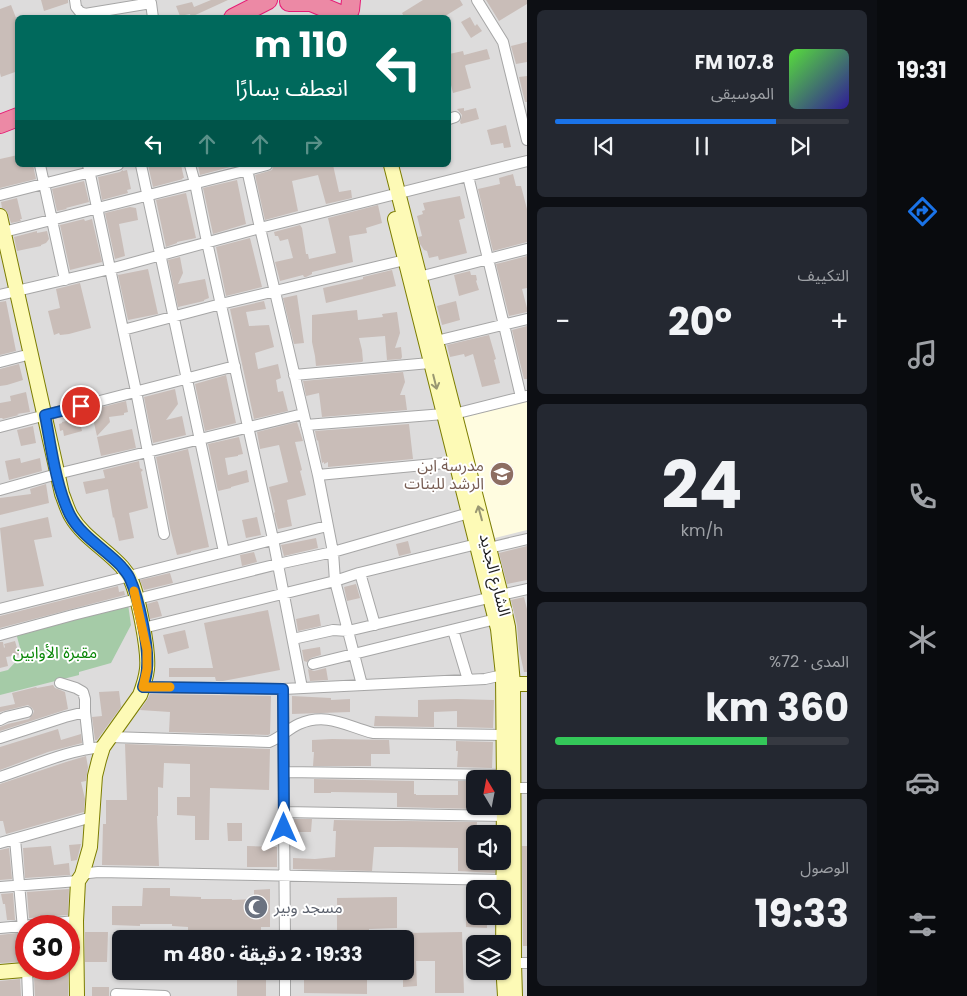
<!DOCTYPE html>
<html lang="ar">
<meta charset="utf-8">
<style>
:root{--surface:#171b24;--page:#242831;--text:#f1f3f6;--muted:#9ea1a6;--line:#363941;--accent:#1a73e8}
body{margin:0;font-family:Poppins,"Noto Sans Arabic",sans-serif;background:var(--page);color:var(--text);direction:rtl;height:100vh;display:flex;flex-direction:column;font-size:19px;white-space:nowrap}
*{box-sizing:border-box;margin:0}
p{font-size:16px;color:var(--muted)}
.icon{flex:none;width:28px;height:28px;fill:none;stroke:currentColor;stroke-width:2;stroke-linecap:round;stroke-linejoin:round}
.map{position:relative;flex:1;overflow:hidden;direction:ltr}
.sheet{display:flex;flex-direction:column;gap:10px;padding:10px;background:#0d0f14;width:350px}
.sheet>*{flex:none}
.banner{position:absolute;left:15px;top:15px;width:436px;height:152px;border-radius:8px;box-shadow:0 1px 4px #0004;direction:rtl;background:#00695c;color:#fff;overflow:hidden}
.needle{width:32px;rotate:350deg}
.fabs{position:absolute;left:466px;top:770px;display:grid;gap:10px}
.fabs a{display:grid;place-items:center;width:45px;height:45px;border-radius:8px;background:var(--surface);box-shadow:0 1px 4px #0004;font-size:25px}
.speed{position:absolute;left:15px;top:915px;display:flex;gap:10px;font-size:25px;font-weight:700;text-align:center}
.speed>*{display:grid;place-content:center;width:65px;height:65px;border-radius:50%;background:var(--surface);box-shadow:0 1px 4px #0004;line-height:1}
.speed .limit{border:8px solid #d22;background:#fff;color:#111}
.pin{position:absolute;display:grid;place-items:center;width:42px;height:42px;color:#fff;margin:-21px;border:2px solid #fff;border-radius:50%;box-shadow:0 1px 5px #0007}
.me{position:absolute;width:55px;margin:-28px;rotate:0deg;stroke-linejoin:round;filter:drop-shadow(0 0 4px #0008)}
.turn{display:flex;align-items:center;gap:18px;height:105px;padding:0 20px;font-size:22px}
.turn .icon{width:65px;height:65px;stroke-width:2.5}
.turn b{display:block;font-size:35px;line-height:42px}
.lanes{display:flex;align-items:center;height:48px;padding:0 20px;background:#0003;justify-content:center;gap:25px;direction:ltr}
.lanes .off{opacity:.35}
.big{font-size:38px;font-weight:700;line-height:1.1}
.sheet .tile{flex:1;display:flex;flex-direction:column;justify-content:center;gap:8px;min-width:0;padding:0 18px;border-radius:8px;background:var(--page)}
.sheet .dial{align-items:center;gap:0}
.dial b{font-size:65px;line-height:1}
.song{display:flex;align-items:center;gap:15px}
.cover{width:60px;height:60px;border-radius:8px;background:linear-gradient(135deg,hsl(110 70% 55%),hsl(250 70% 35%))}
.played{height:5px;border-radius:2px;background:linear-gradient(90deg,var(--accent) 75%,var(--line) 75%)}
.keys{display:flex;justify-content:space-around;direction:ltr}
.heat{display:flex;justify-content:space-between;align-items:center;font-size:28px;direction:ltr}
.charge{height:8px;border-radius:4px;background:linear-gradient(90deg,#34c759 72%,var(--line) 0)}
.trip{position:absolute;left:112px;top:930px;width:302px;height:50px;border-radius:8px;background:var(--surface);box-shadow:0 1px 4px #0004;font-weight:700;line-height:50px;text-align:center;direction:rtl}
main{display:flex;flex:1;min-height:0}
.tabs{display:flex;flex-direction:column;width:90px;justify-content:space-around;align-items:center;background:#090b0e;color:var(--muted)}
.tabs .icon{width:35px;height:35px}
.tabs .current{color:var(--accent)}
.tabs b{font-size:22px;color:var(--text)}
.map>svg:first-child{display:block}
.residential{fill:#dddcdc;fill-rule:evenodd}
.education{fill:#fffce0}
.cemetery{fill:#a5cba7}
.building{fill:#c9bdb8}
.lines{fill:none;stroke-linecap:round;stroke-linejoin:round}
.street-casing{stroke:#a6a6a6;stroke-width:12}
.secondary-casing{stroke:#7c7d00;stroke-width:16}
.highway-casing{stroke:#e61b75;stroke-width:20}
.street{stroke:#fff;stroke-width:10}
.secondary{stroke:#fdfab6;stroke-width:14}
.highway{stroke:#ec89a5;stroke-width:18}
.oneway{stroke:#999772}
.route-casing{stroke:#114b97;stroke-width:12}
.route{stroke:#1a73e8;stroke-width:9}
.slow{stroke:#f59e0b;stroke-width:9}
.labels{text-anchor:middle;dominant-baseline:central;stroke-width:4;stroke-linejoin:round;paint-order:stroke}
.education-label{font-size:16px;fill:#785e54;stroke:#fff;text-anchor:end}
.street-label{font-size:16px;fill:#1f1f1f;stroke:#fff}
.park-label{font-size:16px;fill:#078605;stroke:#fff}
.worship-label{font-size:16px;fill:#5b616d;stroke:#fff;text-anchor:start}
</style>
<main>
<nav class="tabs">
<b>19:31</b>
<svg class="icon current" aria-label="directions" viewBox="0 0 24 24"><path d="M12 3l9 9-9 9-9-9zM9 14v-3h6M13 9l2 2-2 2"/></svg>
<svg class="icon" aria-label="music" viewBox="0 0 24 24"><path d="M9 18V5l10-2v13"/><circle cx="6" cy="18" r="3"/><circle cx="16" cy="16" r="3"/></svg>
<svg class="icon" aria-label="phone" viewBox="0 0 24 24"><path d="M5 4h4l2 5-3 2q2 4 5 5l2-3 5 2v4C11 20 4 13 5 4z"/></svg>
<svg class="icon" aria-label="climate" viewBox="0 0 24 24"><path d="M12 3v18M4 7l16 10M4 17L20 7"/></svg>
<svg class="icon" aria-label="car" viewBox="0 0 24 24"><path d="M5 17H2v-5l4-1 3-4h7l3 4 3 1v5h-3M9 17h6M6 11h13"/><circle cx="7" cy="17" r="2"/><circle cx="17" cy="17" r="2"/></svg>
<svg class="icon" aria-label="filters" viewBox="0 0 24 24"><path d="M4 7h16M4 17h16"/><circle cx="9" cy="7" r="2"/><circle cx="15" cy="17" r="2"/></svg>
</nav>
<section class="sheet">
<div class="tile">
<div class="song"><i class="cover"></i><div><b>107.8 FM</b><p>الموسيقى</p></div></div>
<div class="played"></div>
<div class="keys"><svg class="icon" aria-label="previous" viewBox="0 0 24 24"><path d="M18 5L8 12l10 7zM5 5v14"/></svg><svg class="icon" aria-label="pause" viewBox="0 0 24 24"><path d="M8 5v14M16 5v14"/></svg><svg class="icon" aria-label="next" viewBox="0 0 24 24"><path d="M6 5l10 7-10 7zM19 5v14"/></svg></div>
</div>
<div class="tile"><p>التكييف</p>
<div class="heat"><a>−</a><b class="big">20°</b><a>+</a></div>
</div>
<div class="tile dial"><b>24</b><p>km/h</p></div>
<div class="tile"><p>المدى · 72%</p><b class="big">360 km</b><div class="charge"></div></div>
<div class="tile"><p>الوصول</p><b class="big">19:33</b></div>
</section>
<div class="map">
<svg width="527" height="996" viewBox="0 0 527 996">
<rect width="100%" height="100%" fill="#f1ece5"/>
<path class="residential" d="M0,0H527V996H0ZM18,18H449V165H18ZM475,779H502V806H475ZM475,834H502V861H475ZM475,889H502V916H475ZM26,926H69V969H26ZM121,939H406V971H121ZM475,944H502V971H475Z"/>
<path class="education" d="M527,401V530L495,538L461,418Z"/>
<path class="cemetery" d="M128,604L131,625L111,663L79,672V675L0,695V672L8,670L22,655L16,633Z"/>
<path class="building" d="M41,0H68V3L44,11Z
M211,0H228L191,17L190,14L180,16L176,6L192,2L194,7Z
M423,0H460L463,5L442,18H405L402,13Z
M486,0H527V4L499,21Z
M11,5L18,23V71L1,77L0,73V9Z
M470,17L475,26L477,24L482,31L471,38L461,22Z
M527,42V62L516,64L511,46Z
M487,49L490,59L466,65L465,66L471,88L453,93L449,77V54L463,51L464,55Z
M527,76V102H525L519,77Z
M464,108V111L476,108L479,119L461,124L460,122L462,115L457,109Z
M506,125L511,147L504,148L503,143L491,145L487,130Z
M18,155V165H33L36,179L0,188V159Z
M148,165H181L184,178H182L183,179L153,187Z
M198,165H229L230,167L200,175Z
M274,165H333L339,192L351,190L352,198L326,204L318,175L292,181L298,211L265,220L255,175L269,171L272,170Z
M123,170V171L127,170L131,189L127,190L128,193L102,200L98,177L120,172Z
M513,174L516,186H521L527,209V242L493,251L478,189L500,184L499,178Z
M237,180L246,224L213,234L203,188Z
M84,181L89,202L66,208L67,209L57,211L52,189Z
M186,193L196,238L177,242V243L166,247L156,200Z
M460,196L465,218L459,220L467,253L439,260L438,256L429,258L427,251L424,250L420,244L418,237L422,236L417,216L423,214L422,211L425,210L423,203Z
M17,198L22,219H20L21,221L11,223L8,214L6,210L2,208L1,202Z
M378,205L382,223L366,228L367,233L349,236L353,262L312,272V274L306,277H304L303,275L280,281L275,262L293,258L288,239L280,241L278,236H275L274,232L300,225L302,228L306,254H308L309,259L336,253L328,218Z
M130,207L136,208L138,220L119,224L125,256L115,259L105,213Z
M84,219L85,221L92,219L102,262L70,270L60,225Z
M37,231V233L47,231L49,239L46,243L41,245V246L17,251L14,237Z
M250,238L262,287L226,296L216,247Z
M527,256V288L522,289L527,308V312L509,316L496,264Z
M180,257L183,273L178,284L205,279L209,298L204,300V301L178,307L168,260Z
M148,269L158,314L128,320L118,275Z
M392,270L396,286L326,303L323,288L363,279V277Z
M470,271L471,275H476L477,280L476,281L479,290L459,296L454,275Z
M80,283L91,328L69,334L60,335L59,333L54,335L48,311L60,308L56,289Z
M297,295L304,343L294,344L283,298Z
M6,301L16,351L0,355V302Z
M264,301L266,309L246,312L249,326L269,325L274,347L255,353L258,369L278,364L281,378L276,380L278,392L283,391L288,411L254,419L230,309Z
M456,301L460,320L442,325L437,306Z
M357,310L358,320L383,317L382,314L397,312L400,333L395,348L401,347L402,357L401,359L387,360L385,336L359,338L362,350L363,361L362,362L316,366L315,356L312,342V315Z
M527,326V379H524L512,330Z
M489,335L496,359L494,360L500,383L482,387L473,354L465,357L464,354L450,357L447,345Z
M19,364L23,380L7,385L0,386V369Z
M403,372L405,382L400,395H405L407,410L322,417L319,393L306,396L303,381Z
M226,375L236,423L205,431L195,384Z
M175,389L178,404L166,420L182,416L186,435L153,443L144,397Z
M26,392L30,412L17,414L19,415L3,419L2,418H0V403L11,401L10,396Z
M126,401L128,412L124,413V415L109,417L110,422L97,436L91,410Z
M79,418L82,431L64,436L63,430L60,431L59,424L62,423V422Z
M297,422L303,441L295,442L302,470L300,471L306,495L287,500L292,526L278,529L274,513L275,512L269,487L288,482L279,445L260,449L257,432Z
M409,424L413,459L328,467V462L324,464V462L322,463L318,440L317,441L315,431Z
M33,426L36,443L21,446L17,430Z
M132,429L136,448L101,456L97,437Z
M239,437L243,454L238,455V456L225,458L228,475L247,470L249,482L231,487V488L218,491L208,444Z
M188,449L209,547L191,551V552L177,555L170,528L156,457Z
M20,458L21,463L40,458L42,471L9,480L5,461Z
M139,461L140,468L143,470L141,472L148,508L129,513L134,538L119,541L114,517L113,518L108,489L86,494L83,482L105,478L103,470Z
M46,484L49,503L0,515V498L31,494L30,489Z
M48,517L52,537L34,540L44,586L7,592L0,528Z
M257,517L261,535L246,538L242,520Z
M316,538L318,548L284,556L281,545Z
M408,541L411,553L399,556L396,544Z
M527,546V580L507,584L499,553Z
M254,552L257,562L242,566L240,555Z
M170,573L173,583L144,590L140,580Z
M356,584L360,598L347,601L344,587Z
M118,586L119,592L124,591L125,595L0,628V616Z
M524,597L527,609V672H524L519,649L517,625L511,600Z
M157,601L158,602L162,616L150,619L147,604Z
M268,610L280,670L223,681H216L215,677H169V668H213L204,623Z
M319,614L321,626L298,631L296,619Z
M185,630L189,648L168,654L163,635Z
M15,641L19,655L6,657L8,666L0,668V642H3L4,648L5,647L4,644Z
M320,647L321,655L311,658L307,662L304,661L302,650Z
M326,668L328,680L310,681L308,669L314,671Z
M53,685L55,688L58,689L65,692L68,709L0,731V727L8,724L29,719L33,714L34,711L32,708L28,705L0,712V707L15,704L12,693L36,687L37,688Z
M119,691L121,707L97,740H95L92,717L102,716L99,692Z
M150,694L271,696L270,734L268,735L169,732L170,712L140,710L147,700Z
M292,696L331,698V700L350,699V712L292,714Z
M457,699L494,700L493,728L457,727V711L434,712V727L374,726L375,716L418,717V700Z
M58,729L61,740L81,734L82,743L48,752L0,770V747Z
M332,739L389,740L390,754H371V766H313L314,752H312V740Z
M456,741L493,742L492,768L457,767L458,751H456Z
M125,744L270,749L269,790L210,788L209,840H195V816L177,815V797H190V764L164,763L163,788L158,787V816H157L159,866L102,865L103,824H106V800H127Z
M86,756L88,767L86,781L81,782L85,799L84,812L6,834L3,821H0V784L66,762Z
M314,779L414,781V794H416V795H458V781H475L474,806H478L477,809L397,807V793L331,792V793H314Z
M294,819H312L311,832H294Z
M334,820L477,822L476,834H475V861H495V873L458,871V848L399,847H374L372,871L293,869V858L315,859L335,857L336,831H333Z
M227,823H242V841H228Z
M81,844L77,860L71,861L69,845Z
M51,846L54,865L69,863L70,875L25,878L23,848Z
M247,846L277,847V867H247Z
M522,846H527V946H523Z
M9,848L12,879L0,880V850Z
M143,888H170V896L201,897V899H232V900L254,899V890L270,889V927H261V939H188V927L172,926V924H140V926L112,925V906H142Z
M69,889L68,915L29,918L27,892Z
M13,893L15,920H7L5,904H3L1,894Z
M397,897V928L369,929V939H337V898Z
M466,909H475V916H487V928L466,927Z
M85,932H108L107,962H85Z
M462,932L464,993H435V961H416L417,986L403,987V971H406V933Z
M17,933L19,962L0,963V935Z
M68,972V996H35L34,978L41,976L43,974Z
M20,979L21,996H0V981Z
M304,979H332V980H367V994L304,993Z
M237,980H266V996H237Z
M92,987H109V996H92Z"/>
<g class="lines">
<g class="street-casing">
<path id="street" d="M75,0L76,7L80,12L85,14L151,3L153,18
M477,0L503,42L527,140
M449,119L455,117
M40,165L65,280
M88,165L136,391L164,534
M141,165L224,552
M190,165L195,183L207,242L273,539L302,688
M246,165L260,228L318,475L333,552L335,581L362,685
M468,176L504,325L521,397
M0,195L118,165
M0,233L267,165
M419,277L527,249
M0,295L110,269L260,228L527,161
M123,330L221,304L405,260
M436,341L527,319
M0,362L31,354
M294,375L430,363
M454,414L526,396
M306,425L444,414
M0,427L235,366
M318,475L456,462
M0,490L57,474L303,414
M489,548L527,539
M360,573L375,625
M0,609L327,526
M143,628L335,581L359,573L477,544
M453,630L468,680
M0,635L73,615L278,564L333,552L469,513
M293,639L333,630L348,631L527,589
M313,664L496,619
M60,683L76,688L83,692L85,699V712L89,748
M143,687L283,689L485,679L503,675
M283,689L285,939
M0,720L6,717L27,712
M110,737L269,742C280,738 288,729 299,724C327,712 346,726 373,733L503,735
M0,738L65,717L85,712
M284,772L504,775
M0,777C34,766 67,750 103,747
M507,788H527
M284,812L504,816
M15,839L26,962
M0,843L92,817
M82,875L89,873L98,872L503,880
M0,887L78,881
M0,928L76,921
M514,963H527
M27,969L28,996
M285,971V996
M116,994L165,996"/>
</g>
<g class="secondary-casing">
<path id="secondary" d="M391,165L501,595L508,627L513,684L514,963L515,996
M0,216L62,494C65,501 67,509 71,516C83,537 106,549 122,567C124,570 127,573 129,576C138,592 149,651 147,669C146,678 143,687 140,695L103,747L99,760L95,776L90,847L82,875L78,881L76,921L77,996
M395,219L498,629L503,675L504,788L503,964L505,996
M504,684H527
M0,972L36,969"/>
</g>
<g class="highway-casing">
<path id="highway" d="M289,2H311L342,15
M350,10L351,0
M233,18L268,0
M0,124L18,117"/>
</g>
<use href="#street" class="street"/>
<use href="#secondary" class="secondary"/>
<use href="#highway" class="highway"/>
</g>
<defs><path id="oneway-shaft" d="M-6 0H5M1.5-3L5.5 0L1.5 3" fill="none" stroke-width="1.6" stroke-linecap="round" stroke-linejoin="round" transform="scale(1.25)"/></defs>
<g class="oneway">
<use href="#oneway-shaft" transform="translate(435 382) rotate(76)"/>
<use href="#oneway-shaft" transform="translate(480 513) rotate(-105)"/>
</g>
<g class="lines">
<g class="route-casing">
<path id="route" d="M81,406L45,415C51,446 56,487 70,515C81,536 105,549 121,566C124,570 128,574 130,579C139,599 149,646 147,668C147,674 145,681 143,687L283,689L284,828"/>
</g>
<use href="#route" class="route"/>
<path class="slow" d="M134,591L147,650V669L143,687H170"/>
</g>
<defs>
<g id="school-disc" transform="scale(1.25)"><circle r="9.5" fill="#8d6e63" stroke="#fff"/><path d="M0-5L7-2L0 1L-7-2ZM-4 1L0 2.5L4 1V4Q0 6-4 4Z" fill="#fff"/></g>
<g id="mosque-disc" transform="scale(1.25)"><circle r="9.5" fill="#6b7280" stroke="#fff"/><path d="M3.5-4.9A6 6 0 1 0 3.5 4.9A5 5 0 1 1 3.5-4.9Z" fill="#fff"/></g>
</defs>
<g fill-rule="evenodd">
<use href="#school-disc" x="502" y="474"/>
<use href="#mosque-disc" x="256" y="907"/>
</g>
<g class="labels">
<g class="education-label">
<text x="484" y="465">مدرسة ابن<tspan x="484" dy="18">الرشد للبنات</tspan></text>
</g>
<g class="street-label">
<text transform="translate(495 575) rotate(76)">الشارع الجديد</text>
</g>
<g class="park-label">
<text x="55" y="652">مقبرة الأوابين</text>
</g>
<g class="worship-label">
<text x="274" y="907">مسجد وبير</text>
</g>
</g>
</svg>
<div class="fabs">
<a><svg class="needle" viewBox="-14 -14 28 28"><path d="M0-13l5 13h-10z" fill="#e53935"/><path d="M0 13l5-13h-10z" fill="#9ea1a6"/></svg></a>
<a><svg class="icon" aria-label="sound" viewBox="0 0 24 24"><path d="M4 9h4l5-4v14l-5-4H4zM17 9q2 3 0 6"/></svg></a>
<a><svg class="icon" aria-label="search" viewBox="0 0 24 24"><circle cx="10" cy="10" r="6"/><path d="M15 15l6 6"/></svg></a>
<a><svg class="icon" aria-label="layers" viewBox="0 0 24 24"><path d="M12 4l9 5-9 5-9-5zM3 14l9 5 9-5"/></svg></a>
</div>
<div class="speed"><div class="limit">30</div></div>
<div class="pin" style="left:81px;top:406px;background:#d93025"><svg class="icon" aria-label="arrive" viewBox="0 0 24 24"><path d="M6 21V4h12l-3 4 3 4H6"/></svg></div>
<svg class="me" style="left:284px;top:828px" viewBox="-20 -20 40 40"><path d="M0-17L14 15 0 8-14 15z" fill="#1a73e8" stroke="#fff" stroke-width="4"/></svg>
<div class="trip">19:33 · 2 دقيقة · 480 m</div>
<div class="banner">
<div class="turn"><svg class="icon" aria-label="left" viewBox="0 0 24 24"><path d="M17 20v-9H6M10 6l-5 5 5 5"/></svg><div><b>110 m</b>انعطف يسارًا</div></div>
<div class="lanes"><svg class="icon" aria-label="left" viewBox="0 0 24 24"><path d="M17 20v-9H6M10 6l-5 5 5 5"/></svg><svg class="icon off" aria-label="ahead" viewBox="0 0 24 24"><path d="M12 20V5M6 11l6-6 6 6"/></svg><svg class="icon off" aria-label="ahead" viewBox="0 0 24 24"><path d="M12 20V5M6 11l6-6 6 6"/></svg><svg class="icon off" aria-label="right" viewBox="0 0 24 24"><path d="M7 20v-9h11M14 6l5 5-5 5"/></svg></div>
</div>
</div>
</main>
